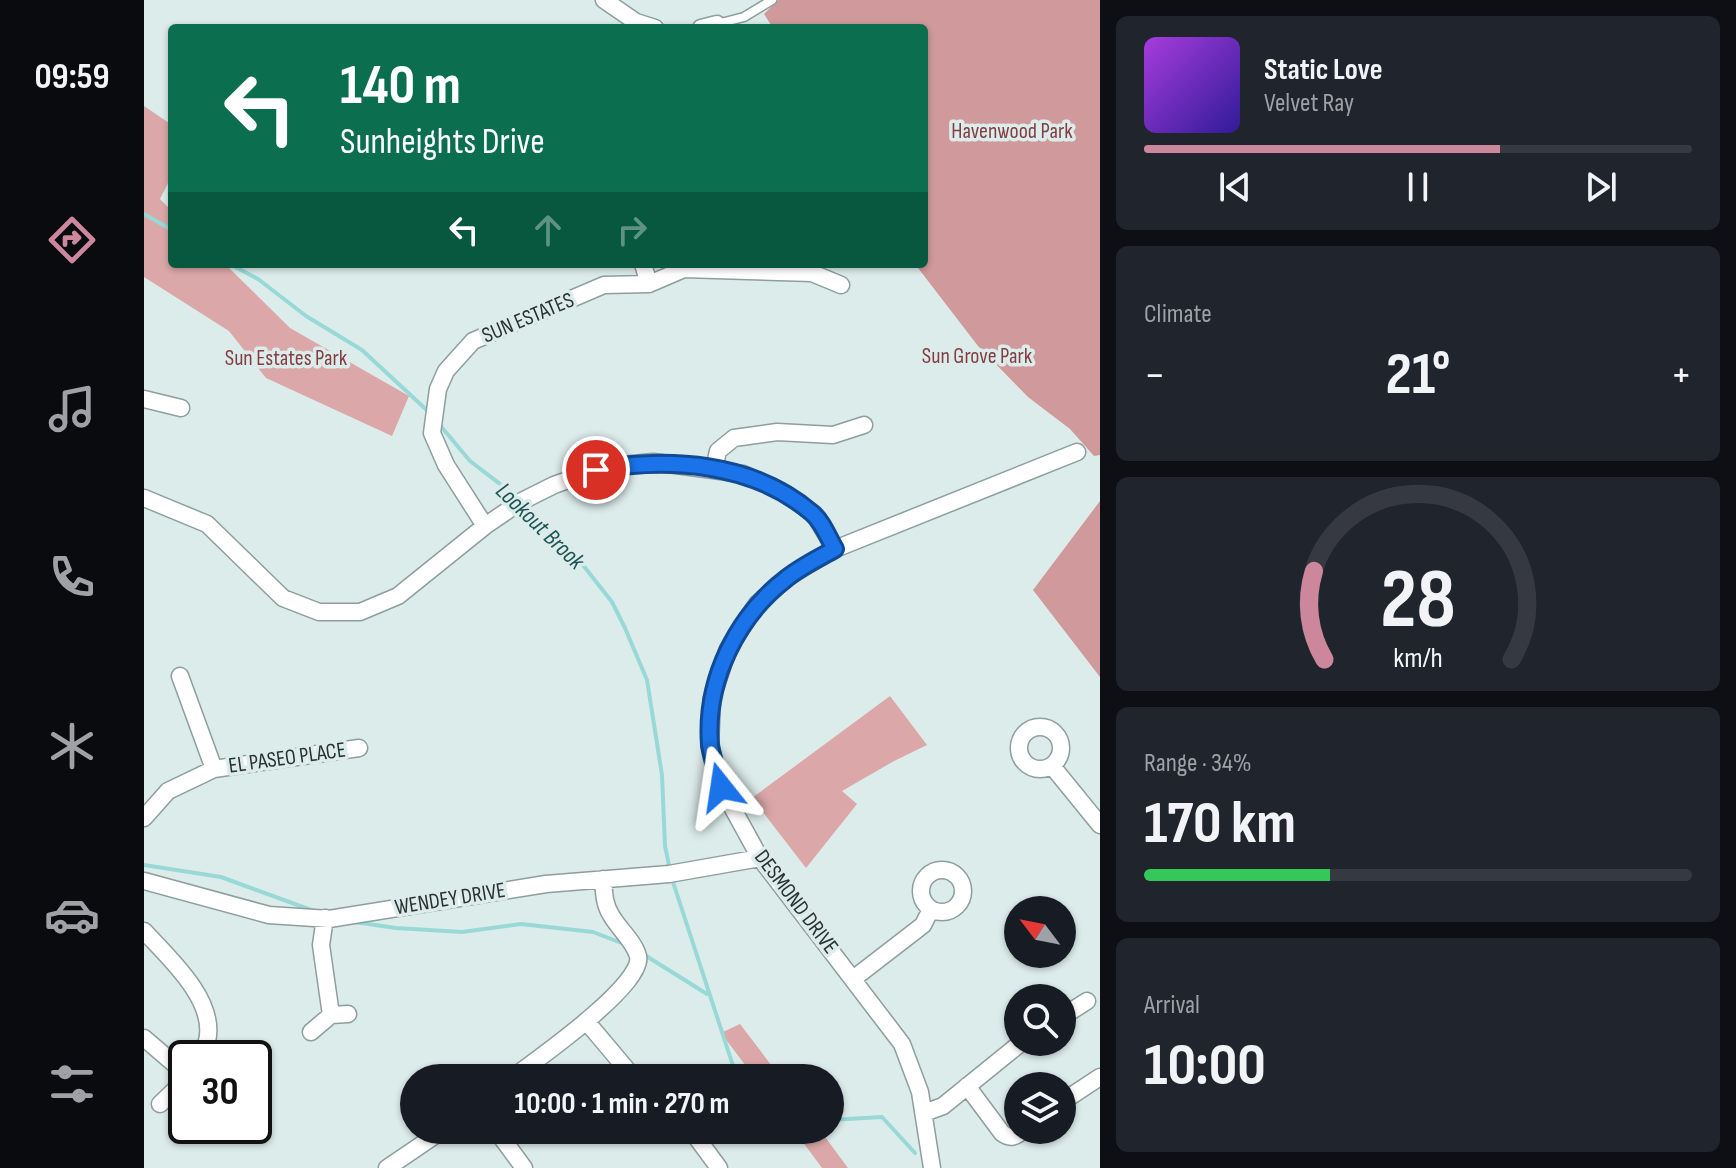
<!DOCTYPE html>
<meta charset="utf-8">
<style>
:root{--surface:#171b24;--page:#20242c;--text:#f1f3f6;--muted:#9ea1a6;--line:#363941;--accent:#cd879d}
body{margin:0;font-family:"Sofia Sans Condensed",sans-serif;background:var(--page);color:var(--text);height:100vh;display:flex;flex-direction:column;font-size:30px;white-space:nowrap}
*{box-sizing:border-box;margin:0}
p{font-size:26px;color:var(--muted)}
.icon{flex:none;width:44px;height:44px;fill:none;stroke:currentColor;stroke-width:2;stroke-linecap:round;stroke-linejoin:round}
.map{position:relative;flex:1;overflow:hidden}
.side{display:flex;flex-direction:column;gap:16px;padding:16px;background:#0d0f14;width:636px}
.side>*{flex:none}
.hud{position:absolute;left:24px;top:24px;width:760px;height:244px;border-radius:8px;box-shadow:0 2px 6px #0004;background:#0b6e4f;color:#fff;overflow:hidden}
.needle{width:52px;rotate:302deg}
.buttons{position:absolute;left:860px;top:896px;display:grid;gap:16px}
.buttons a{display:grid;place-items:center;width:72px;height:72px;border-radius:50%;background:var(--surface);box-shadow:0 2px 6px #0004;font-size:40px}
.speed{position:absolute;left:24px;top:1040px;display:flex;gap:16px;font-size:40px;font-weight:700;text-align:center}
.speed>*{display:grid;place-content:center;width:104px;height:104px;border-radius:50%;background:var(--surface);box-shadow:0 2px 6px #0004;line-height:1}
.speed .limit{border:4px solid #111;border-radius:12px;background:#fff;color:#111}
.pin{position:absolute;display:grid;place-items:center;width:68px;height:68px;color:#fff;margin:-34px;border:4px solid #fff;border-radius:50%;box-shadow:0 2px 8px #0007}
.me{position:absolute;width:88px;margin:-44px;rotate:345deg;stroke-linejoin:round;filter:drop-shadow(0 0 6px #0008)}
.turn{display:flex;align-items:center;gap:28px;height:168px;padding:0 40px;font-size:36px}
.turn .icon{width:104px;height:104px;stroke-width:2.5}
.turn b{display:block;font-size:56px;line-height:68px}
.lanes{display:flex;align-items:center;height:76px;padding:0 40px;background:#0003;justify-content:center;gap:40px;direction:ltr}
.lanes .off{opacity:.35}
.big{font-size:60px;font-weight:700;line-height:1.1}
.side .tile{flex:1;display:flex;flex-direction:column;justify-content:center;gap:12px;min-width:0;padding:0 28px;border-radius:12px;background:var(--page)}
.side .dial{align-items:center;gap:0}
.dial svg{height:208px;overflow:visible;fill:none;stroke:var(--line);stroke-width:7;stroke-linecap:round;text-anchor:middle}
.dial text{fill:var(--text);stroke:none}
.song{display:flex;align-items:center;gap:24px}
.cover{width:96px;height:96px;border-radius:12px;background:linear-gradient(135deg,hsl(280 70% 55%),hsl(250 70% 35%))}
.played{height:8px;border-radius:4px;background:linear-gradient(90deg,var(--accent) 65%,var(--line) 65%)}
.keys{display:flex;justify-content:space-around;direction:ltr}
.heat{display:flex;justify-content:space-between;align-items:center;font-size:44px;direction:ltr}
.charge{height:12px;border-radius:6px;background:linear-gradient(90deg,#34c759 34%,var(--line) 0)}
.trip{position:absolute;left:256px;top:1064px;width:444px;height:80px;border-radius:40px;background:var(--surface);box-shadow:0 2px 6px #0004;font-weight:700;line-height:80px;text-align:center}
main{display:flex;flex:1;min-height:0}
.menu{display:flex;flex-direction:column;width:144px;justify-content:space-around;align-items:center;background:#090b0e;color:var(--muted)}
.menu .icon{width:56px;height:56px}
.menu .current{color:var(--accent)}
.menu b{font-size:36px;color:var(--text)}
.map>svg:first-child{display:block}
.green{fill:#dba7a8}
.forest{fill:#d0999b}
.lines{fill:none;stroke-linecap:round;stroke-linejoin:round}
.stream{stroke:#98d9d7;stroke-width:4}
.service-casing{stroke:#8e9d9d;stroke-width:11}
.minor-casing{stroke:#8e9d9d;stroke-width:19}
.service{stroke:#fff;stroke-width:8}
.minor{stroke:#fff;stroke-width:16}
.route-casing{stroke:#114b97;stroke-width:20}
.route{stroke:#1a73e8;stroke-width:14}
.labels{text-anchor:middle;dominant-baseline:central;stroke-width:7;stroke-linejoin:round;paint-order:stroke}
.park-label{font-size:22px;fill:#833d43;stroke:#dceceb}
.street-label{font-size:22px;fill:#2a3130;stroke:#dceceb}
.water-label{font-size:24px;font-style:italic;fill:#1b5352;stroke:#dceceb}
</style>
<main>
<nav class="menu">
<b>09:59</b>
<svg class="icon current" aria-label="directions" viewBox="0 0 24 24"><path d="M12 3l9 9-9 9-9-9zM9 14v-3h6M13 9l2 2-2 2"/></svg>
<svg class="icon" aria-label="music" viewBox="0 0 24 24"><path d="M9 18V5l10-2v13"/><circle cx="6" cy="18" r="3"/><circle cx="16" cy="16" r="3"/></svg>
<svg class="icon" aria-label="phone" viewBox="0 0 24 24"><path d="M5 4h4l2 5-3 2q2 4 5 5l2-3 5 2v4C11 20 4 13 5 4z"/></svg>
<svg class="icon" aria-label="climate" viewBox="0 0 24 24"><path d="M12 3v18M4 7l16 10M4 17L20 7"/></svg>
<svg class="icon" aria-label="car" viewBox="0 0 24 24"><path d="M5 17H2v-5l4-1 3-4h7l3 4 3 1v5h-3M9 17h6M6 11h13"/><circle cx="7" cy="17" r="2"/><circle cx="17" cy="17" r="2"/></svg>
<svg class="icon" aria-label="filters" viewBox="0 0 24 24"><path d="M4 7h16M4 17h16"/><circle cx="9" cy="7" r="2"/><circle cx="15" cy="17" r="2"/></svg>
</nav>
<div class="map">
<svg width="956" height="1168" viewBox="0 0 956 1168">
<rect width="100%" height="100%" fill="#dceceb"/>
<path class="green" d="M0,106L28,125V175L16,199L28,211V264H81L146,328L265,396L248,436L122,378L85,331L0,277Z
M746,696L783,745L750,761L698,791L713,804L662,868L608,798Z
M596,1024L637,1078H611L577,1033Z
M650,1130H676L704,1168H678Z"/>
<path class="forest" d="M634,0H956V455L950,456L926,429L884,397L834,346L771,264H780V28H629L620,14Z
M956,501V677L889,590Z"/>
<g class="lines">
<path class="stream" d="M0,214L28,230
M86,264L114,279L162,316L218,350L287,414
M295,424L326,461L373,497
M382,506L424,546L468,602L481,628L503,680L518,775L521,846L526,870
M0,865L77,877L170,911
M528,879L593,1078
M210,922L252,928L318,932L377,924L449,932L480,944
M499,954L563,994
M686,1120L738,1117L771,1153"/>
<g class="service-casing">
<path id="service" d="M573,24L600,17L628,0"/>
</g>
<g class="minor-casing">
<path id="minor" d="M460,0L492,22L511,28
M557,28L573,24
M499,264L505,284
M0,399L37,408
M570,469L574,451L590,438L633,432L689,435L720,425
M0,498L63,524L139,598L175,612H216L254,596L341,526L376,502L410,485L452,470L479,465L509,462L599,474L637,491L670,514L691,549
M341,526L302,465L288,433L294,389L302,371L329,341L460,285L505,284L540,269L668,273L697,285
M36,676L70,769
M875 748a21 21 0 1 1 42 0a21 21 0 1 1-42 0Z
M908,766L956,825
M0,818L24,791L70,769L215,748
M777 891a21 21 0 1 1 42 0a21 21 0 1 1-42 0Z
M0,881L125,915L185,919L402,884L525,874L616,858
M181,918L177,945L187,1015
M0,931C25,958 73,1001 63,1041C61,1047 57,1053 54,1058
M709,979L779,925L787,909
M918,1017L943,1001
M442,1021L490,1078
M167,1032L187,1015L204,1014
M0,1038L42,1074
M368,1078C391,1061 501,984 494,956C490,941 474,928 467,915C460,904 460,892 459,879
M823,1086L858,1133C867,1140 872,1136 880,1130
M918,1102L956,1077
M16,1104L42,1079
M780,1113L799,1106L878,1042
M352,1130L380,1168
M547,1130L575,1168
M243,1168L299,1130
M788,1168L776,1092L758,1044L616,858L577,787L566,746L568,698L584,649L613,604L645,576L691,549L933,452"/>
</g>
<use href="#service" class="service"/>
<use href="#minor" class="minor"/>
</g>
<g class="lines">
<g class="route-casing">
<path id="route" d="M452,470C524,457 609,462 668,513C678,521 684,537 691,549C675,558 658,566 643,578C593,616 561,680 566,745C568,759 574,774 577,787"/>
</g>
<use href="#route" class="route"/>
</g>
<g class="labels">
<g class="park-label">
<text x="868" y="131">Havenwood Park</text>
<text x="833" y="356">Sun Grove Park</text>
<text x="142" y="358">Sun Estates Park</text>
</g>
<g class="street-label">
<text transform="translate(384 318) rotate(-23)">SUN ESTATES</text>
<text transform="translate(143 758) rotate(-8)">EL PASEO PLACE</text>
<text transform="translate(306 899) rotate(-9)">WENDEY DRIVE</text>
<text transform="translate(652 902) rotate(53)">DESMOND DRIVE</text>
</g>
<g class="water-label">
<text transform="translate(396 526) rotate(44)">Lookout Brook</text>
</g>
</g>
</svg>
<div class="buttons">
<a><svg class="needle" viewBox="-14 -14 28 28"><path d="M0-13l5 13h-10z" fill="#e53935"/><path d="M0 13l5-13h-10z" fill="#9ea1a6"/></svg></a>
<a><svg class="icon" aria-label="search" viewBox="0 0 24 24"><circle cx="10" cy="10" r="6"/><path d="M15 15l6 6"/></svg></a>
<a><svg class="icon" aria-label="layers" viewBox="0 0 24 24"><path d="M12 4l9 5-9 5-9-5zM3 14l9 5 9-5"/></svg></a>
</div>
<div class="speed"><div class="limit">30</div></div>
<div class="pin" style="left:452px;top:470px;background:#d93025"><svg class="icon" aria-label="arrive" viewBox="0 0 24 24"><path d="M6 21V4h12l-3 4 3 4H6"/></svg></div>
<svg class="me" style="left:577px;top:787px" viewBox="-20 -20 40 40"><path d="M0-17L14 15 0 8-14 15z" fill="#1a73e8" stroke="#fff" stroke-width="4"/></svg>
<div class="trip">10:00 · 1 min · 270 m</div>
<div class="hud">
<div class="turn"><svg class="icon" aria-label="left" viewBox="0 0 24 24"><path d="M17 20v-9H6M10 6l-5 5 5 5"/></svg><div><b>140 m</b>Sunheights Drive</div></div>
<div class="lanes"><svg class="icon" aria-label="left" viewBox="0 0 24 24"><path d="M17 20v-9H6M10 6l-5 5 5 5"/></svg><svg class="icon off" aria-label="ahead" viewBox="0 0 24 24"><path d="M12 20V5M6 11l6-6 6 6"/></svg><svg class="icon off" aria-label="right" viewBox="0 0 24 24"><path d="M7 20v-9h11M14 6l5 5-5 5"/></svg></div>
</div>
</div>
<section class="side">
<div class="tile">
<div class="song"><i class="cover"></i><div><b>Static Love</b><p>Velvet Ray</p></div></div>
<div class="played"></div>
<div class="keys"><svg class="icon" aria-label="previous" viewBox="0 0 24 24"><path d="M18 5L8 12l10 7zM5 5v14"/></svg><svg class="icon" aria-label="pause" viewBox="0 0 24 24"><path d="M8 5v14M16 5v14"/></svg><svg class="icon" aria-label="next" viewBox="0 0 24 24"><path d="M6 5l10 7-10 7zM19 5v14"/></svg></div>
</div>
<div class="tile"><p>Climate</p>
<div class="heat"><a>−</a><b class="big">21°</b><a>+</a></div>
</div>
<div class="tile dial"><svg viewBox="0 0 100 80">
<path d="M14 69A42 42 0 1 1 86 69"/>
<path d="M14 69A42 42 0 0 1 10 35" stroke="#cd879d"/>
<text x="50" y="56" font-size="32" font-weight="700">28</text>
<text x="50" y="72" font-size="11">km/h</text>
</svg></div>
<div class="tile"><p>Range · 34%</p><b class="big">170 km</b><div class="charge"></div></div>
<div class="tile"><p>Arrival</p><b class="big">10:00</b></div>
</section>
</main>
